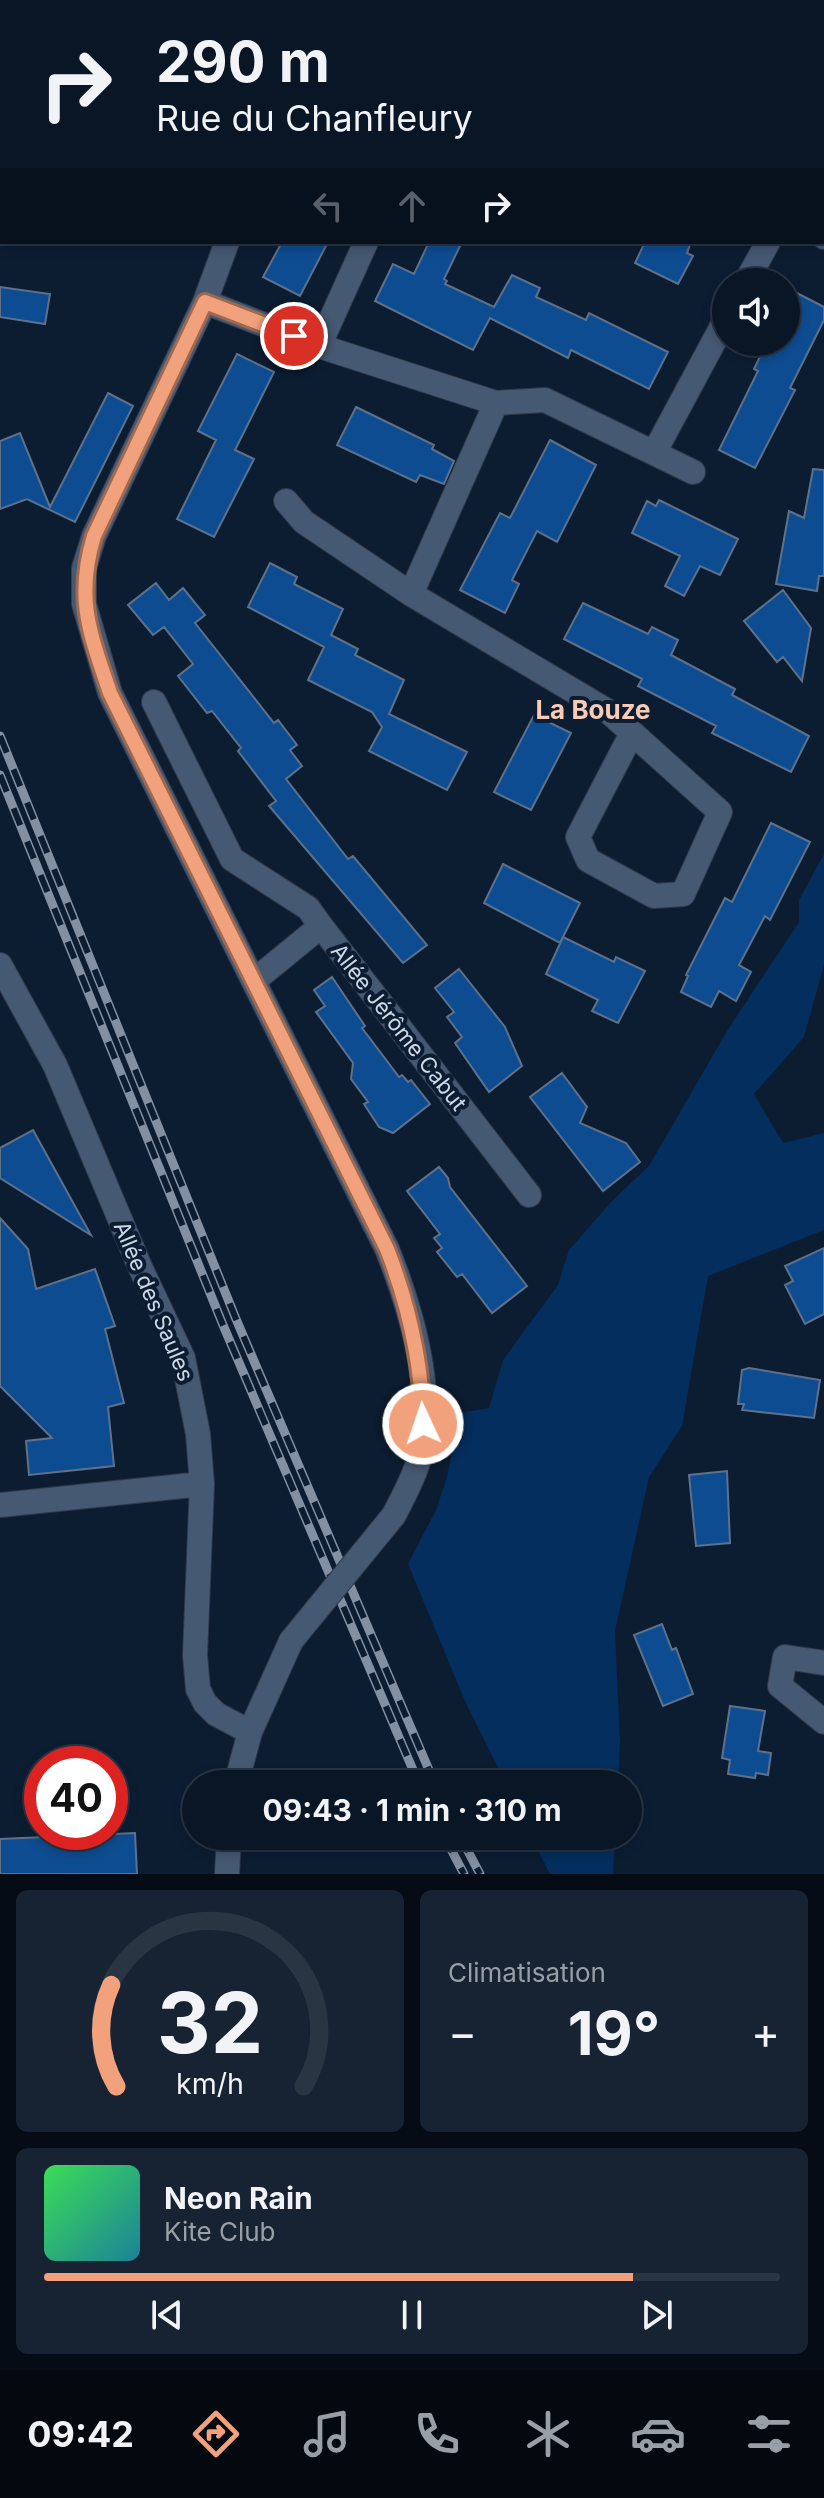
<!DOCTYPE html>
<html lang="fr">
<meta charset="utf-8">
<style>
:root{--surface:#091626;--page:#172332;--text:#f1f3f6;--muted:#999fa7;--line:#293543;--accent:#f1a17c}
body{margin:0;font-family:Inter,sans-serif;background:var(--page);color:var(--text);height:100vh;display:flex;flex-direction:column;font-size:30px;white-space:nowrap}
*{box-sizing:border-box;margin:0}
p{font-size:26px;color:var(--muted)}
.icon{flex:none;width:44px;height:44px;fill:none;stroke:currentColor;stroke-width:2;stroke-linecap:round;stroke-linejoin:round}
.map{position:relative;height:1874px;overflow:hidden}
.sheet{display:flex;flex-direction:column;gap:16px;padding:16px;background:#050c15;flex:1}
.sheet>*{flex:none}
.banner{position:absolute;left:0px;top:0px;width:824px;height:244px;box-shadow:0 4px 12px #0003,0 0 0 2px var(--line);background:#091626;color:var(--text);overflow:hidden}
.tools{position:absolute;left:712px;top:268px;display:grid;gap:16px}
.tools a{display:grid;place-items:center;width:88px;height:88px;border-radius:50%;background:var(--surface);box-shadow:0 4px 12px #0003,0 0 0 2px var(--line);font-size:40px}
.speed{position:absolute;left:24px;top:1746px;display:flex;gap:16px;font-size:40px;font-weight:700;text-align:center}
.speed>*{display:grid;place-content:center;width:104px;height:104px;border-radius:50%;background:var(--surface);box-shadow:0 4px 12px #0003,0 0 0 2px var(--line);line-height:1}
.speed .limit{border:12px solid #d22;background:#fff;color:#111}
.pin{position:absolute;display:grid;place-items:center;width:68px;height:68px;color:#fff;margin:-34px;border:4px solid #fff;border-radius:50%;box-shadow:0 2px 8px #0007}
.me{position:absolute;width:88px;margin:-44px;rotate:357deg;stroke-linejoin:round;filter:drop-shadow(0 0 6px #0008)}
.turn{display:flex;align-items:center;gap:28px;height:168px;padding:0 24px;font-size:36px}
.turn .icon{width:104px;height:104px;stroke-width:2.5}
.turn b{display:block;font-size:56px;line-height:68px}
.lanes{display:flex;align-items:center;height:76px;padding:0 24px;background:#0003;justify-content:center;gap:40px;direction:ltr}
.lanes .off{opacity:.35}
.big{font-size:60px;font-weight:700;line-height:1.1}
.sheet .card{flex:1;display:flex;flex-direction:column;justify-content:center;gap:12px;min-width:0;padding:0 28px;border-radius:12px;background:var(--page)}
.sheet .dial{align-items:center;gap:0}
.dial svg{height:208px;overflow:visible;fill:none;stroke:var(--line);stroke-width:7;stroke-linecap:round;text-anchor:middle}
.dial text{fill:var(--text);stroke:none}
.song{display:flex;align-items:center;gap:24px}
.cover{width:96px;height:96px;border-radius:12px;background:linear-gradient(135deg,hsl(130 70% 55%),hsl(190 70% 35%))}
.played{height:8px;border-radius:4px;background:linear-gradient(90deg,var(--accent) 80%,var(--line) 80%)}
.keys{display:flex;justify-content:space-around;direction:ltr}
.heat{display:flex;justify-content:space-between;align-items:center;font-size:44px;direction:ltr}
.sheet .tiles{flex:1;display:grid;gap:16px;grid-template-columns:1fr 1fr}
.card:last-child{grid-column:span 2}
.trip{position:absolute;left:182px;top:1770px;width:460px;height:80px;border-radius:40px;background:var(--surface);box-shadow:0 4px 12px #0003,0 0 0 2px var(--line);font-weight:700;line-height:80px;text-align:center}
.menu{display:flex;height:128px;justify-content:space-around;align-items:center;background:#04090f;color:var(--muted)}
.menu .icon{width:56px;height:56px}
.menu .current{color:var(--accent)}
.menu b{font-size:36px;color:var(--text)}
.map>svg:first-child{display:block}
.green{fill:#042e5e}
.building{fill:#0e4c91;stroke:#5e718b;stroke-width:2}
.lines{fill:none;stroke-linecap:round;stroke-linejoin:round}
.minor-casing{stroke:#31394a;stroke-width:26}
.minor{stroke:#465972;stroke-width:24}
.rail-casing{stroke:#8390a1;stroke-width:9}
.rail{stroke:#0c1d32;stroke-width:6;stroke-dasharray:18;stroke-linecap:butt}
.minor-bridge-casing{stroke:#31394a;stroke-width:26;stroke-linecap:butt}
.minor-bridge{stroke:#465972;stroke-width:24}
.route-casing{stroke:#9d6951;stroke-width:20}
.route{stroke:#f1a17c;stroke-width:14}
.labels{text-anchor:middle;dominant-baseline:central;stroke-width:8;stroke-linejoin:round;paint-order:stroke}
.street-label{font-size:22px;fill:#ced9e7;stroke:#0c1d32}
.quarter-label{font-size:26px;font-weight:bold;fill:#f9cbb6;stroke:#0c1d32}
</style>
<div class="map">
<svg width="824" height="1874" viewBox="0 0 824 1874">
<rect width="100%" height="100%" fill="#0c1d32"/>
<path class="green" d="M824,854V965L804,1037L754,1094L783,1143L824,1133V1230L708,1276L682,1426L649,1477L615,1631L620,1742L618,1784H506L465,1701L408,1564L436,1510L447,1477L460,1413L489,1408L503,1360L558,1285L569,1250L612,1201L649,1166L727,1031L799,922V900Z
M531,1836H615L613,1874H550Z"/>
<path class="building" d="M282,242H328L300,296L263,277Z
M429,242H462L444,279L447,281L445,284L494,307L512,275L540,288L536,297L586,320L589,313L668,352L649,389L571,350L568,358L490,318L473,350L375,301L393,264L414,274Z
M645,242H691L687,253L693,256L678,284L635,263Z
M0,287L50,294L45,324L0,317Z
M793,291L824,307V320L790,388L795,390L755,468L719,450L758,371L754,369L767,342H786V304Z
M237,354L274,372L235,450L254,459L214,537L177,519L216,440L198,431Z
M108,393L133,406L75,522L27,499L0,509V441L20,433L50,507Z
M356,407L434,445L432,449L454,461L444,484L420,475L416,482L337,445Z
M550,440L596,465L557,542L537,531L512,580L519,584L505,613L460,590L500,513L510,518Z
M813,469L824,470V576H819L817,591L776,584L789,511L804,518Z
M659,500L738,539L720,575L700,566L684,596L665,586L680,556L632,533L647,501L656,506Z
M270,563L297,577L294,584L343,609L331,635L358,649L355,655L404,680L389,714L467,752L447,790L369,751L382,727L372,712L308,680L324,647L248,607Z
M156,583L169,600L183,588L205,615L195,623L274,723L278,720L297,745L290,750L302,766L286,779L348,859L353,856L427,945L403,963L269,806L276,801L238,751L241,748L212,711L207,713L178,676L193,664L164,627L153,635L128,605Z
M783,590L811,628L802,681L783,657L777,662L744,621Z
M583,603L648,634L652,627L678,640L671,655L735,689L732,695L809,736L791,772L712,733L716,726L638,686L642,679L564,639Z
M534,715L571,733L531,810L494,792Z
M771,823L810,842L770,920L765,916L739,965L751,972L736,1001L719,991L711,1007L681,992L688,976L686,975L725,898L732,902Z
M503,864L580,903L560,943L484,903Z
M563,937L614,962L616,957L645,971L618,1023L592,1011L598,1000L546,974Z
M459,969L505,1027L522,1066L489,1092L455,1043L462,1037L447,1017L454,1012L435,988Z
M332,977L365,1026L362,1028L387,1061L399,1077L402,1075L408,1082L411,1080L430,1104L393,1133L379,1127L364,1104L368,1102L351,1079L353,1063L316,1012L325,1006L314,990Z
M562,1073L587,1107L580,1123L626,1143L640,1162L603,1191L530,1097Z
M33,1130L91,1235L0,1178V1148Z
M439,1167L448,1178L450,1187L527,1286L492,1313L462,1274L457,1277L437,1252L442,1248L434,1238L440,1234L407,1191Z
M0,1218L28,1249L36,1289L95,1269L115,1326L105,1329L124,1403L108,1407L114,1466L29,1475L26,1441L52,1438L0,1386Z
M824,1248V1314L805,1324L785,1285L793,1281L785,1266Z
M749,1368L820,1380L814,1418L742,1410L744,1404H738L742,1370Z
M727,1471L730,1543L696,1546L689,1475Z
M662,1624L672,1650L676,1648L693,1694L663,1706L634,1635Z
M730,1706L765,1711L758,1751L771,1753L768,1775L756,1773L755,1778L728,1774L730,1760L722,1758Z
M135,1833L137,1874H0V1839Z"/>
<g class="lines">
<g class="minor-casing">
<path id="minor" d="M614,0L616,2
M331,2V0
M822,188H824
M822,235L824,237
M227,242L205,302L94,536L84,568V604L110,693L387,1249C411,1309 436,1393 419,1459C414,1478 403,1497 394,1515
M746,282L768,242
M205,302L319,346L496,403L545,400L693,472
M319,346L366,242
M496,403L411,594L609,712L720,812L683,894L654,896L588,860L578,837L632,733
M654,453L726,319
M286,501L304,522L411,594
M154,702L232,859L308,908L321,926
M0,965L55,1065L140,1267L183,1358L198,1434L202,1484L195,1655L198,1689L205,1703L216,1714L250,1732
M255,980L321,926L529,1195
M0,1505L202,1484
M824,1663L785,1657L780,1686L824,1722
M236,1784L250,1732L291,1641
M227,1874L229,1836"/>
</g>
<use href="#minor" class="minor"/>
<g class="rail-casing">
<path id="rail" d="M0,736L236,1319L435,1784
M0,775L223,1325L419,1784
M444,1836L464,1874
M460,1836L480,1874"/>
</g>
<use href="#rail" class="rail"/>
<g class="minor-bridge-casing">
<path id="minor-bridge" d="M291,1641L394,1515"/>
</g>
<use href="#minor-bridge" class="minor-bridge"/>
</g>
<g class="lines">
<g class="route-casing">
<path id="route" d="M294,336L205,302L94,536C75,599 90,633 110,693L387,1249C409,1306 422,1362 423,1424"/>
</g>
<use href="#route" class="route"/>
</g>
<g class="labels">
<g class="street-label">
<text transform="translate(399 1027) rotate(52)">Allée Jérôme Cabut</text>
<text transform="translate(154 1301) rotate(67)">Allée des Saules</text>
</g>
<g class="quarter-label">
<text x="593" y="709">La Bouze</text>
</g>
</g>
</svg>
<div class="tools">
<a><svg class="icon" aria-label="sound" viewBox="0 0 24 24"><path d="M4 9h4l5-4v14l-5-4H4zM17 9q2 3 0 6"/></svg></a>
</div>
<div class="speed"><div class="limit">40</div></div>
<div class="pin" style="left:294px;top:336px;background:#d93025"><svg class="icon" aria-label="arrive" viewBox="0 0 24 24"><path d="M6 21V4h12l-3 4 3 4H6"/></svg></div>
<svg class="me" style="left:423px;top:1424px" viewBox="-20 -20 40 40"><circle r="17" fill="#f1a17c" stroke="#fff" stroke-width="3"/><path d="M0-11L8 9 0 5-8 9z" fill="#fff"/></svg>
<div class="trip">09:43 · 1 min · 310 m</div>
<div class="banner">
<div class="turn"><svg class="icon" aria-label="right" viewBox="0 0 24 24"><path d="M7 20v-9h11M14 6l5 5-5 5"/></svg><div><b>290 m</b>Rue du Chanfleury</div></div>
<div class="lanes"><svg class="icon off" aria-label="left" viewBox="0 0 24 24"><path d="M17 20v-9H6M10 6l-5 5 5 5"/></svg><svg class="icon off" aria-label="ahead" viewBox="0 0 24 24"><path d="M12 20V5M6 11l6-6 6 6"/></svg><svg class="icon" aria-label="right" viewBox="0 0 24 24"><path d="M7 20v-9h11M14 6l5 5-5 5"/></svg></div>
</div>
</div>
<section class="sheet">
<div class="tiles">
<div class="card dial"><svg viewBox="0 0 100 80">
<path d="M14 69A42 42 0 1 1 86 69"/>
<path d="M14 69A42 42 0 0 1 12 30" stroke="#f1a17c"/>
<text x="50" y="56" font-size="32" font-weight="700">32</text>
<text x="50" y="72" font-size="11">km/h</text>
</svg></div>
<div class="card"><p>Climatisation</p>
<div class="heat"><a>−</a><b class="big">19°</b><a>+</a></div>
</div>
<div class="card">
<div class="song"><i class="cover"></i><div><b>Neon Rain</b><p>Kite Club</p></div></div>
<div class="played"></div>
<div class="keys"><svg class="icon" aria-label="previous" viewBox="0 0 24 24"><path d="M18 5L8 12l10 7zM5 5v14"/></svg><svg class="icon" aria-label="pause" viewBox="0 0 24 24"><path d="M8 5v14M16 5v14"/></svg><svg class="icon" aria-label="next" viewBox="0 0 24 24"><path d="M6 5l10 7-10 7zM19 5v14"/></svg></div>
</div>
</div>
</section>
<nav class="menu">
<b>09:42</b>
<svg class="icon current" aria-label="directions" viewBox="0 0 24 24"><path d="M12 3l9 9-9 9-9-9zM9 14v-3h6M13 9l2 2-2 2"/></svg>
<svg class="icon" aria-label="music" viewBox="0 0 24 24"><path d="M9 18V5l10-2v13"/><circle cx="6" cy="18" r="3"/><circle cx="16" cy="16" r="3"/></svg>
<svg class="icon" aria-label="phone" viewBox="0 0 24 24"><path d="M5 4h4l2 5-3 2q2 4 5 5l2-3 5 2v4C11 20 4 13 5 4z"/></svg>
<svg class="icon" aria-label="climate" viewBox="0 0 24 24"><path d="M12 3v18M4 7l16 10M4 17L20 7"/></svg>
<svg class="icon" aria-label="car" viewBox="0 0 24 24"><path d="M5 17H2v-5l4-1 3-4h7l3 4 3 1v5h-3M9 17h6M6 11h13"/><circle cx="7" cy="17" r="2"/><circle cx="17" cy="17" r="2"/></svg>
<svg class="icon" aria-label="filters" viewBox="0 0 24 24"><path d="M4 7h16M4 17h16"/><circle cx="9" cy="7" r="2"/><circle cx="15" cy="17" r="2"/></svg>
</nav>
